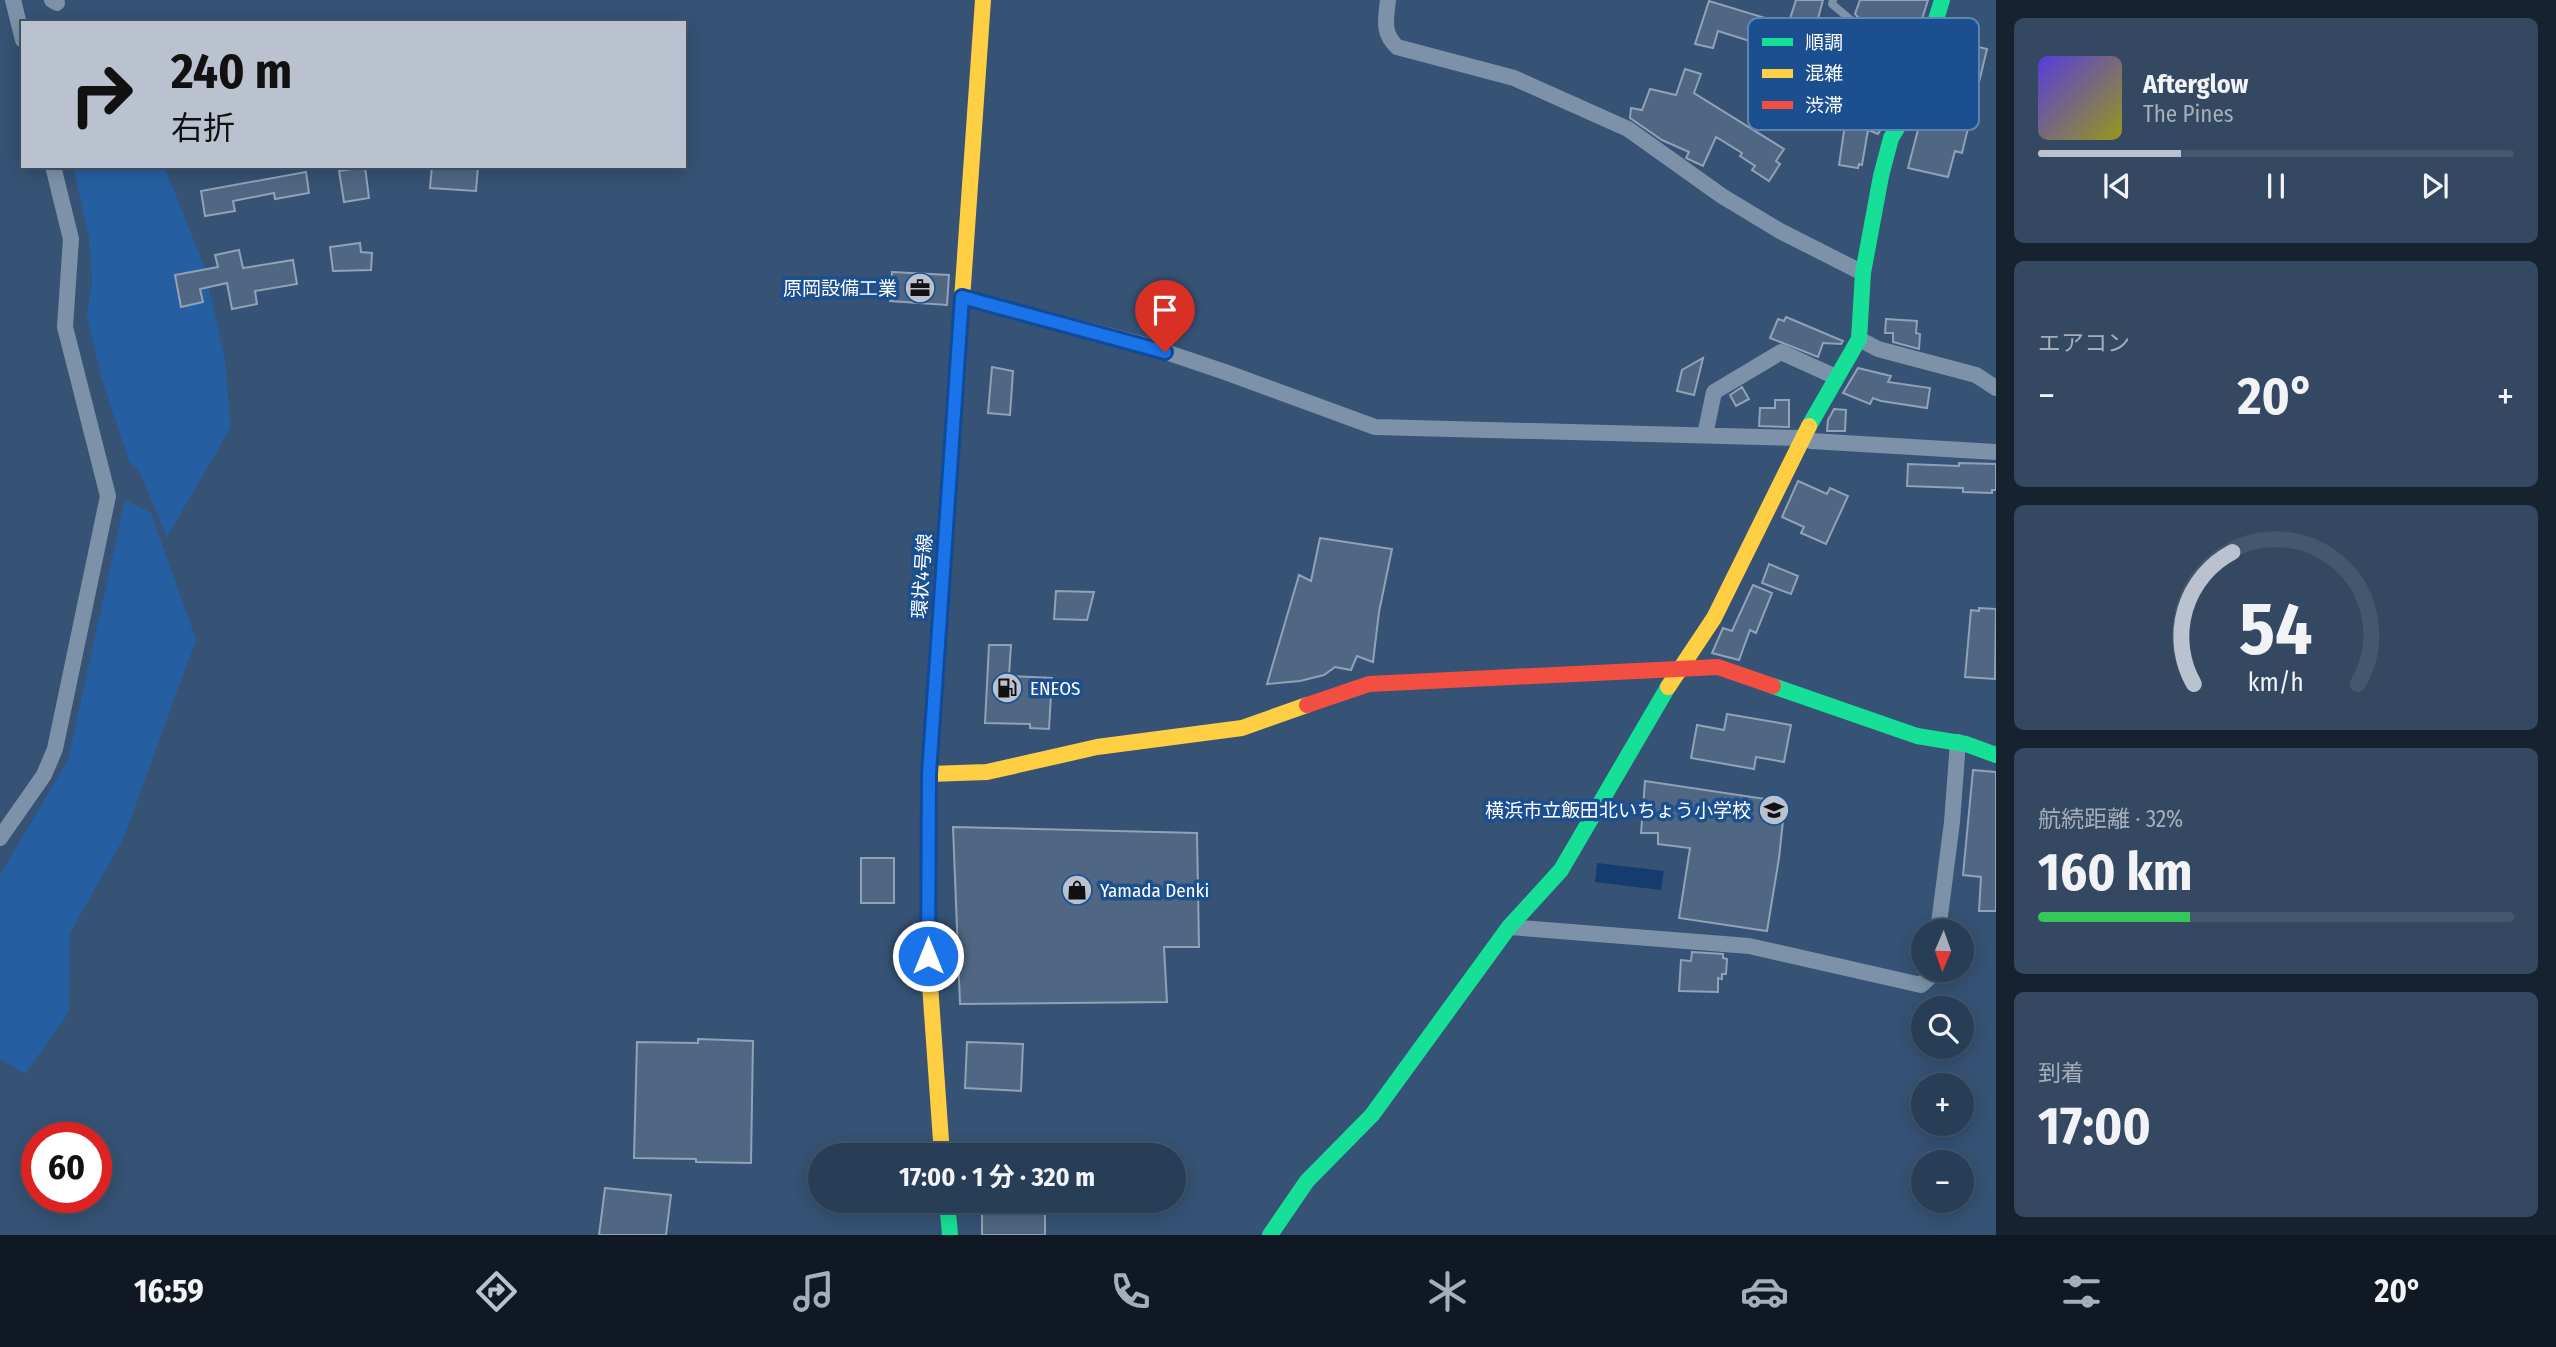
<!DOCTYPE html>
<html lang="ja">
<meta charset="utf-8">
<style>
:root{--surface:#283e57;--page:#344961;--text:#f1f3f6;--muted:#a5aeba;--line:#44576d;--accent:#b9c2ce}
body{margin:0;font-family:"Fira Sans Condensed","Noto Sans JP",sans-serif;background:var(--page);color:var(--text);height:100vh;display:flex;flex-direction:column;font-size:26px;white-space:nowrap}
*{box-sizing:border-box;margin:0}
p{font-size:23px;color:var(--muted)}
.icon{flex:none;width:38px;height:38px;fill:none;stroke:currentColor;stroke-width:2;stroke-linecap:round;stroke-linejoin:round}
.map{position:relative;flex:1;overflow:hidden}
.sheet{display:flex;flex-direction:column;gap:18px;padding:18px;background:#162230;width:560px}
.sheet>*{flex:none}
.hud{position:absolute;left:21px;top:21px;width:665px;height:147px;border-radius:0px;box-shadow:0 4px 18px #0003,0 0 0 2px var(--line);background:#b9c2ce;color:#111;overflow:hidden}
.needle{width:46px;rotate:182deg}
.fabs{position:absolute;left:1911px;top:919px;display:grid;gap:14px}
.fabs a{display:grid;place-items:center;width:63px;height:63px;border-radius:50%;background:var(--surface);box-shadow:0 4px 18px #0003,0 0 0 2px var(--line);font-size:35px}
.speed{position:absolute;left:21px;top:1122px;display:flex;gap:14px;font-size:35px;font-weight:700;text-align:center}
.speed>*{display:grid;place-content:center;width:91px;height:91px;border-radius:50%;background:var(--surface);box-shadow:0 4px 18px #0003,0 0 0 2px var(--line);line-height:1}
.speed .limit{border:10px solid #d22;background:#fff;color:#111}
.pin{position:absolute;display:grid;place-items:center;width:60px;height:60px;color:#fff;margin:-72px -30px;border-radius:50% 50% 50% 0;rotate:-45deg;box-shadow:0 0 7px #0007}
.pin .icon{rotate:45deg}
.me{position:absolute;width:77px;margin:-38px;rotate:0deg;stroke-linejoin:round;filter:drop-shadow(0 0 5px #0008)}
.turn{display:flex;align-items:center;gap:24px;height:147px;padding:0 35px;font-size:32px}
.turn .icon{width:91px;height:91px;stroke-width:2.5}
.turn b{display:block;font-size:49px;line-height:60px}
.big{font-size:52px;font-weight:700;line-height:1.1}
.sheet .card{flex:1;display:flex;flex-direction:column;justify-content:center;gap:10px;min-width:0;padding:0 24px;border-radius:10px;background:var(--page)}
.sheet .dial{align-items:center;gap:0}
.dial svg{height:182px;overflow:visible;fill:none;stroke:var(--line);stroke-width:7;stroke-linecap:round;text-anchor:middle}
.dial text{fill:var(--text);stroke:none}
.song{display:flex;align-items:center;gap:21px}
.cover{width:84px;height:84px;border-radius:10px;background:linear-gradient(135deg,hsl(250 70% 55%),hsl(60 70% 35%))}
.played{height:7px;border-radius:4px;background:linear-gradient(90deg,var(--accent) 30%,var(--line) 30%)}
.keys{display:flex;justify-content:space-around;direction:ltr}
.heat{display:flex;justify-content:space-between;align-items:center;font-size:38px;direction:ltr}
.charge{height:10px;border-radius:5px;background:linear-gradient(90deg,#34c759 32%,var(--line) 0)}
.trip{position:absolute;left:808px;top:1143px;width:378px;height:70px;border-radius:35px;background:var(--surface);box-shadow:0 4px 18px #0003,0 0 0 2px var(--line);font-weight:700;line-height:70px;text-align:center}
.dock{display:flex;height:112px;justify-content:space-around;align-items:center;background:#101923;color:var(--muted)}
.dock .icon{width:49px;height:49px}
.dock .active{color:var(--accent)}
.dock b{font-size:32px;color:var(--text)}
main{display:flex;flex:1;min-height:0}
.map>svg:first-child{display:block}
.green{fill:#265fa1}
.water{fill:#153c6e}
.building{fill:#506783;stroke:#92a2b6;stroke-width:2}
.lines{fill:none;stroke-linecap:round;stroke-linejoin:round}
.lane{stroke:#7d92a8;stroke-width:8}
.street{stroke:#7d92a8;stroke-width:16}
.fast{stroke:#16e098;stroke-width:16}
.slow{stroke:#ffcf43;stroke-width:16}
.jam{stroke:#f24e42;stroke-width:16}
.route-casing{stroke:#114b97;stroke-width:18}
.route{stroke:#1a73e8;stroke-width:12}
.labels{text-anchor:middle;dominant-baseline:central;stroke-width:7;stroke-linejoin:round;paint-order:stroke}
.poi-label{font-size:19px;fill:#fff;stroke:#1b4f8f;text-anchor:end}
.street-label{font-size:19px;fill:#fff;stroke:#1b4f8f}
.key{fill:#1b4f8f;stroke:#5f84b1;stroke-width:2}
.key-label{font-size:19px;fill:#fff}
</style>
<main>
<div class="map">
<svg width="1996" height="1235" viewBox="0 0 1996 1235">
<rect width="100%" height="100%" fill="#365274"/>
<path class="green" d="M73,166H164L204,266L225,360L231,427L167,537L138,469L130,463L101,377L87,316L92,281L89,237Z
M125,500L151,513L196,640L123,839L70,933L69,1012L25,1074L0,1059V875L68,760Z"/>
<path class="water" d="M1597,863L1664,871L1661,890L1595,882Z"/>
<path class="building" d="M1796,0H1823L1807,59L1718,31L1713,48L1695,44L1709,1L1788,25Z
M1860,0H1928L1918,32L1885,28L1861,20L1855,14Z
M1850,28L1856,32L1882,40L1914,45L1896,105L1878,134L1868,130L1862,165L1859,164L1858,168L1839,165L1845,124L1809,112L1817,91L1857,104L1871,58L1842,51Z
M1962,43L1987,49L1962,153L1955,151L1948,177L1908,168L1930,84L1937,86L1940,74L1947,75L1954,51L1960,52Z
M1685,69L1701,74L1694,93L1784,149L1776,161L1780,164L1769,181L1752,170L1755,166L1740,156L1742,153L1716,137L1703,166L1686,158L1689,152L1662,140L1630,118L1631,108L1642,110L1650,89L1676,95Z
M432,166H478L476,191L430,188Z
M365,167L369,198L344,202L339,171Z
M306,172L309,193L275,199L274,193L233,201L235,211L205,216L201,191Z
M360,243L361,252L372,253L371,270L333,271L330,247Z
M239,250L243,268L293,260L297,284L255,291L257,304L232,309L227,283L200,289L203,302L181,307L175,275L218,267L215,255Z
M892,272L949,275L947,305L890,301Z
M1786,317L1843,341L1841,344L1823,343L1818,357L1770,338L1778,319L1784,321Z
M1886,319L1917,321L1916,333L1920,334L1919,349L1893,342V333H1885Z
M1703,358L1694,395L1677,391L1682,370Z
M992,367L1013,371L1010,415L988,413Z
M1858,368L1891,376L1888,382L1930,388L1927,408L1881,401L1873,398L1870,404L1843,393Z
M1742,387L1749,399L1736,406L1730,395Z
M1775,400H1789V427L1759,426L1760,408H1775Z
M1834,409L1846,410L1845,431H1827L1828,420Z
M1959,463L1996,464V490H1992V493L1963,492V488L1907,486L1908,464L1959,466Z
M1798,481L1827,494L1830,488L1848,496L1826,544L1801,533L1804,527L1782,517Z
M1320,538L1392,549L1379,612L1373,662L1357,656L1351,670L1335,667L1324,675L1300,681L1267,684L1299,575L1311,581Z
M1769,564L1798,576L1791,594L1762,583Z
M1753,585L1772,593L1756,633L1750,630L1739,660L1712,653L1723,628L1732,631Z
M1056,591L1094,592L1087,620L1054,619Z
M1979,608L1996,609L1995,679L1965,677L1971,610L1979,611Z
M989,645H1011L1009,676L1052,678L1049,729L1030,728V724L985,723Z
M1727,714L1791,725L1784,762L1756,757L1754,769L1691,758L1697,725L1724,730Z
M1973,770L1996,772V911H1979L1981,877L1963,875Z
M1645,781L1785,802L1779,858L1767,931L1679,918L1690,848L1658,844V833H1641Z
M953,827L1197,833L1199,947H1164L1167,1002L960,1004Z
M861,858H894V903H861Z
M1692,952L1723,954V958L1727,959L1726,974H1722V979L1718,978V992L1679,991L1681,960L1691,961Z
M698,1039L753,1041L751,1163L696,1162V1159L634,1158L637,1042L698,1043Z
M967,1042L1023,1044L1021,1091L965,1088Z
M605,1188L671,1195L666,1235H599Z
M982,1211L1045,1212V1235H982Z"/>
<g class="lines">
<path class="lane" d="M1833,0L1832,4L1858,26L1884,34L1927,40"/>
<path class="street" d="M13,0L23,40
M52,0L57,3
M1388,0C1386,19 1382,33 1397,47L1514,78L1628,129L1722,196L1780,231L1863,273
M962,297L1145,345L1225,372L1375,427L1802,438L1811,441L1996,452
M1859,339L1878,349L1976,375L1996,388
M1705,435L1714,392L1781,352L1836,377
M0,838L44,775L55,749L108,496L65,327L71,239L53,166
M1509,927L1749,946L1921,985L1933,974L1934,970
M1938,931L1952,822L1958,742"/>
<path class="fast" d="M1809,426L1859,339L1863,273L1881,176L1891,138L1908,110L1942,0
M1773,686L1917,736L1966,744L1996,755
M947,1200L950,1235
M1270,1235L1307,1181L1372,1115L1509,927L1561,870L1668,687"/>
<path class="slow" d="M945,542L983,0
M1668,687L1714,618L1809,426
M929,774L987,772L1097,747L1242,728L1307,705
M929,812L928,956L942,1155"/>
<path class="jam" d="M1307,705L1369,684L1718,667L1773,686
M929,812V774L945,542"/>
</g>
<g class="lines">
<g class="route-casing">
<path id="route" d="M928,956L929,774L962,297L1165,352"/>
</g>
<use href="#route" class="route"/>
</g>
<defs>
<g id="office-disc" transform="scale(1.575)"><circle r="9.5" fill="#b9c2ce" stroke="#1b4f8f"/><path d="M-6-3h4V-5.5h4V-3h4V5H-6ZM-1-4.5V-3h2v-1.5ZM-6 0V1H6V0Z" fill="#111"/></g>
<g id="fuel-disc" transform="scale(1.575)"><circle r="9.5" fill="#b9c2ce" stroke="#1b4f8f"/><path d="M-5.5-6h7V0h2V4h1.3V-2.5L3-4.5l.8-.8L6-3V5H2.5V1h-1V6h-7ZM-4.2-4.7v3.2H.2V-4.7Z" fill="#111"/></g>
<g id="school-disc" transform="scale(1.575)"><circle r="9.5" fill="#b9c2ce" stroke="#1b4f8f"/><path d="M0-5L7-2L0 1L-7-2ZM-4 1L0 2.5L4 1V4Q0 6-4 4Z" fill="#111"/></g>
<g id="shop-disc" transform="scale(1.575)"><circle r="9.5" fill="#b9c2ce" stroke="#1b4f8f"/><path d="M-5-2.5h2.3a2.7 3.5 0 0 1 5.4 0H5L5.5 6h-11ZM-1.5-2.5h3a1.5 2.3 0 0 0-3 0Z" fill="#111"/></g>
</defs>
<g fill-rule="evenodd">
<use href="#office-disc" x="920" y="288"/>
<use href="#fuel-disc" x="1007" y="688"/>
<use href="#school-disc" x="1774" y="810"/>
<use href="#shop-disc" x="1077" y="890"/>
</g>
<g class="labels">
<g class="poi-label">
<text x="897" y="288">原岡設備工業</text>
<text x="1030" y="688" text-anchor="start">ENEOS</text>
<text x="1751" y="810">横浜市立飯田北いちょう小学校</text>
<text x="1100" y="890" text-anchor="start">Yamada Denki</text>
</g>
<g class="street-label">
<text transform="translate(922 576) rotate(-86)">環状4号線</text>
</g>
</g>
<rect x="1748" y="18" width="231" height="112" rx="10" class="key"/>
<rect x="1762" y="38" width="31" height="8" fill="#16e098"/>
<rect x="1762" y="69" width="31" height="9" fill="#ffcf43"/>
<rect x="1762" y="101" width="31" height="8" fill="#f24e42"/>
<g class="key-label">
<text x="1805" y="49">順調</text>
<text x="1805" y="80">混雑</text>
<text x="1805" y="112">渋滞</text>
</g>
</svg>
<div class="fabs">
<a><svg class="needle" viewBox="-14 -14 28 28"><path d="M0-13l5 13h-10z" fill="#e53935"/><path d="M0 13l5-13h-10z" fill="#a5aeba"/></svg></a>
<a><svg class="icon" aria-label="search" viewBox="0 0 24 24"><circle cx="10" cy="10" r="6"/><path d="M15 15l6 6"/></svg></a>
<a>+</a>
<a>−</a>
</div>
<div class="speed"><div class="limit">60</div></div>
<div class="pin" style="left:1165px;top:352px;background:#d93025"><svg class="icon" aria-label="arrive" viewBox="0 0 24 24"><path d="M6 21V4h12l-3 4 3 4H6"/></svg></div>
<svg class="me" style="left:928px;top:956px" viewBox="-20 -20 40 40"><circle r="17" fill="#1a73e8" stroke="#fff" stroke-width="3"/><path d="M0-11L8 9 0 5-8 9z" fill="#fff"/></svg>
<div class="trip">17:00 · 1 分 · 320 m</div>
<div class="hud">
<div class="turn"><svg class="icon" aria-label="right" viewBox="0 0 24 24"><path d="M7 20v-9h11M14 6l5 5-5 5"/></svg><div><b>240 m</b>右折</div></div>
</div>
</div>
<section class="sheet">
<div class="card">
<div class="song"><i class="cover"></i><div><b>Afterglow</b><p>The Pines</p></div></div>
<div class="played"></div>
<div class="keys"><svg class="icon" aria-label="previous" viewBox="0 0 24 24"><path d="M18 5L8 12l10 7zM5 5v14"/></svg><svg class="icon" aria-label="pause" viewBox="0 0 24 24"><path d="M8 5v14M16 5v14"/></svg><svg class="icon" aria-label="next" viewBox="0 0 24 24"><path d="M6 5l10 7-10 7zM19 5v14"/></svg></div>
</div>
<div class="card"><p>エアコン</p>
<div class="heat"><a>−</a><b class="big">20°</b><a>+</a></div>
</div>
<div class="card dial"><svg viewBox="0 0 100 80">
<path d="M14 69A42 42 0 1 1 86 69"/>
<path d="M14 69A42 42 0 0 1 31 11" stroke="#b9c2ce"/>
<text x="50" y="56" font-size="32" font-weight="700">54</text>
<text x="50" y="72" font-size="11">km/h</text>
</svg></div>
<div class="card"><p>航続距離 · 32%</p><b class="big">160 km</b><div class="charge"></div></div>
<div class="card"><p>到着</p><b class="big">17:00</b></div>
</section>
</main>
<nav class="dock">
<b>16:59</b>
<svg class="icon active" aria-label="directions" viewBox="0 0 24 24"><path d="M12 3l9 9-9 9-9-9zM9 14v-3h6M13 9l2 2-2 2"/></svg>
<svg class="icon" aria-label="music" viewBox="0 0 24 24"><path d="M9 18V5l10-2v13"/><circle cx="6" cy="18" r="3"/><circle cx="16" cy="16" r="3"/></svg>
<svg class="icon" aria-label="phone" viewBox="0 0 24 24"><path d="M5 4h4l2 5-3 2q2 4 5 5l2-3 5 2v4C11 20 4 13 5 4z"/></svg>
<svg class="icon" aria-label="climate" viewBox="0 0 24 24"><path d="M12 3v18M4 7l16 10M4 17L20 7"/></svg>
<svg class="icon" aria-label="car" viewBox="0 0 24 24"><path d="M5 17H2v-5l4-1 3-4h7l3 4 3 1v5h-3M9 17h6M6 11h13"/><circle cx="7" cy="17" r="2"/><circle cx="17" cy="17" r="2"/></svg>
<svg class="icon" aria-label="filters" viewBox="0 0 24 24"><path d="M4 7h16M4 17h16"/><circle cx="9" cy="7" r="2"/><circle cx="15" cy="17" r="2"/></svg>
<b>20°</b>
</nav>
